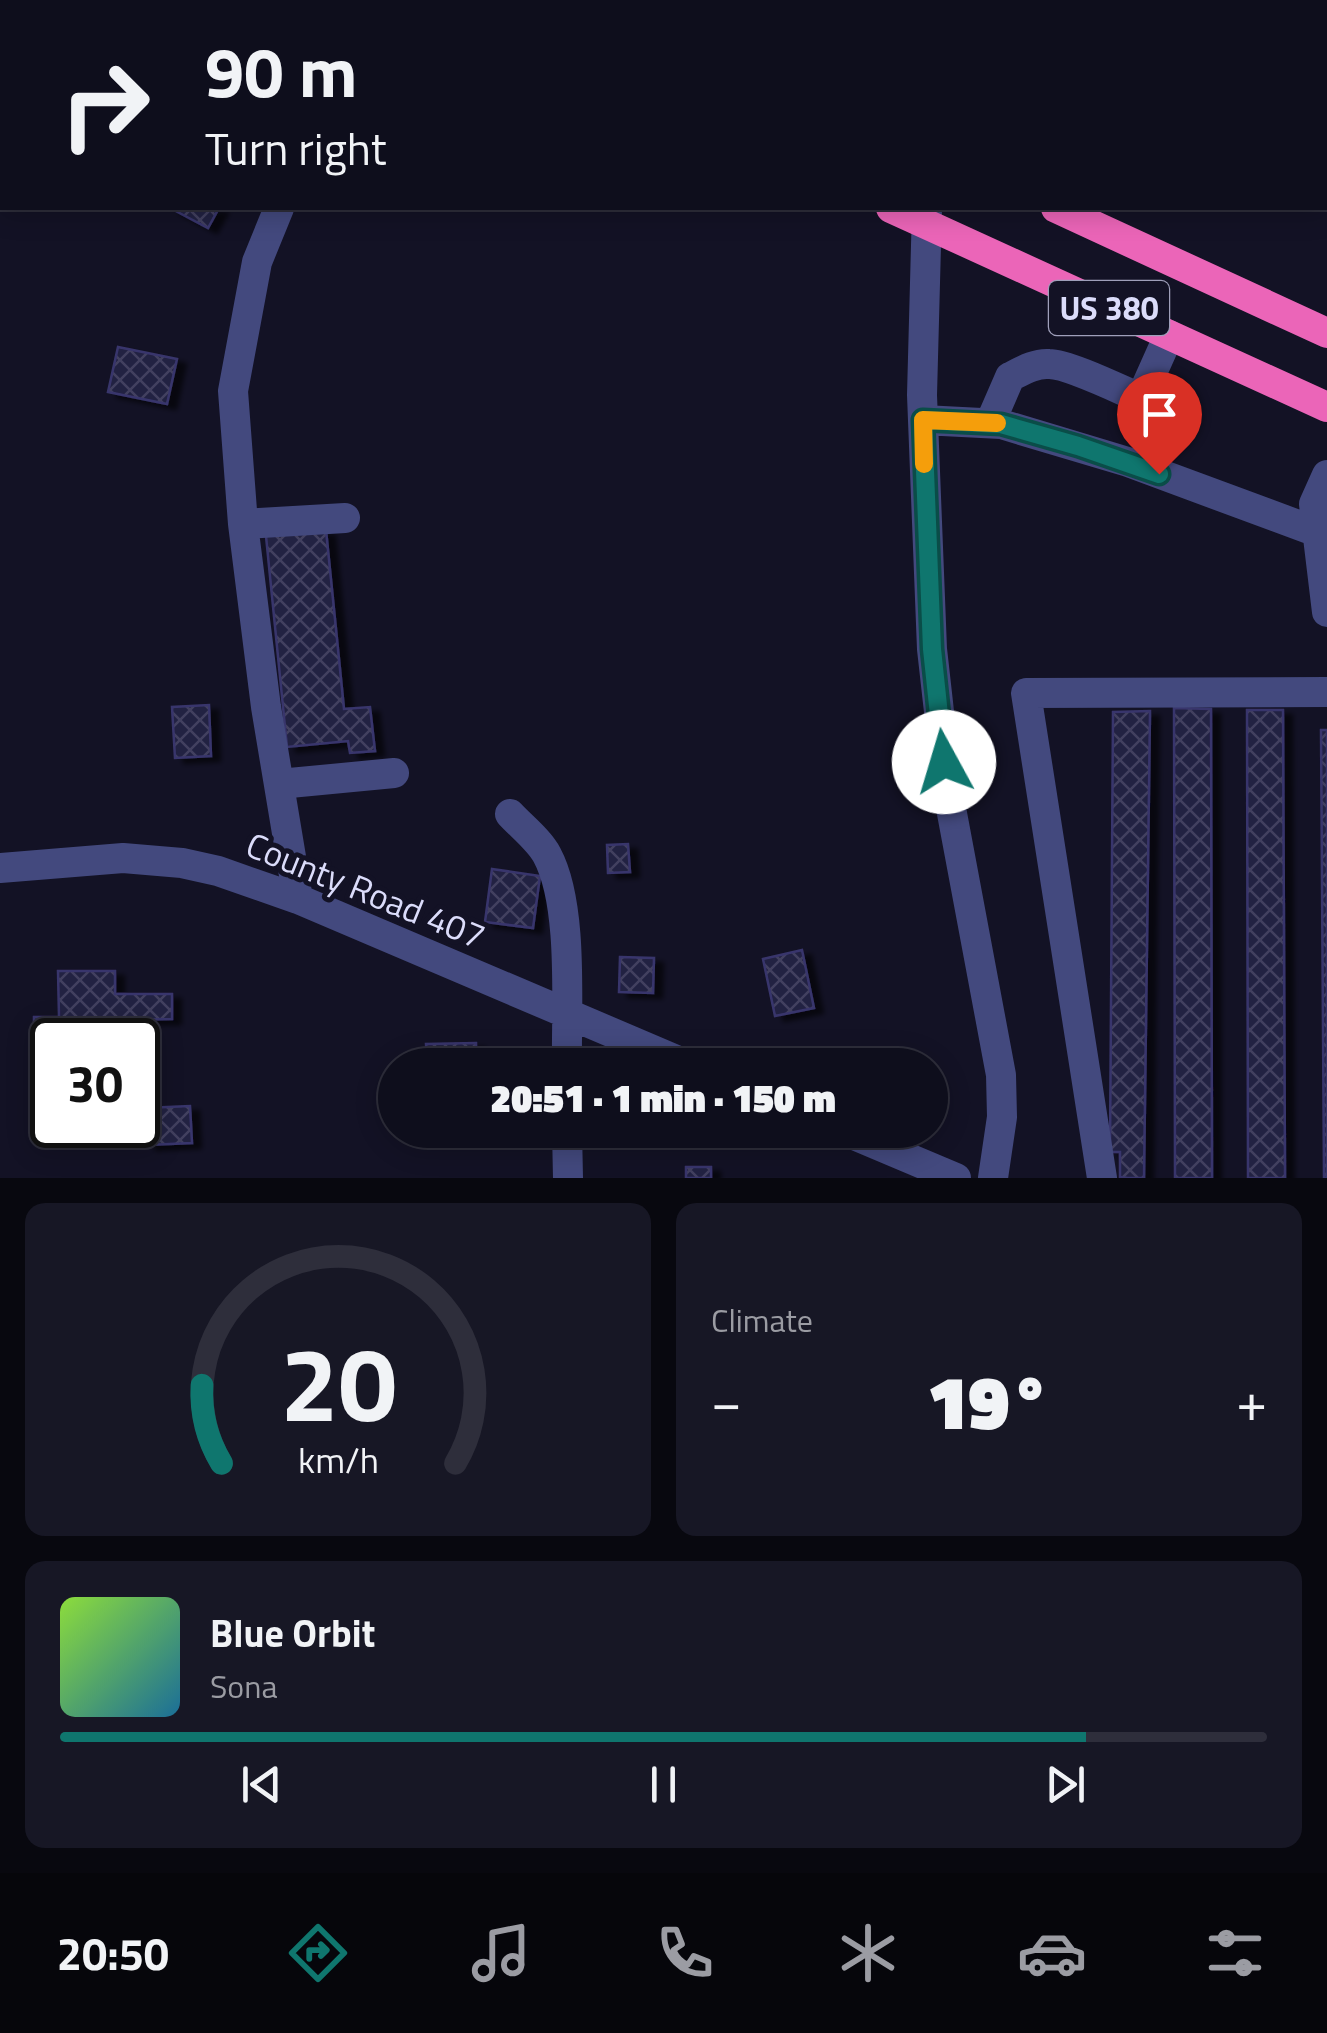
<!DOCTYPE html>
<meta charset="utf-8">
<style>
:root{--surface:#0e0e1c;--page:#171725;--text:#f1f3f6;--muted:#9b9ca3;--line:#2e2e3b;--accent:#0f766e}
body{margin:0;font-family:"Titillium Web",sans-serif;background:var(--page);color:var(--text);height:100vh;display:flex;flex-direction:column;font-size:38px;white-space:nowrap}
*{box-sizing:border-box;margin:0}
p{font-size:32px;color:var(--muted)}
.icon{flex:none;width:55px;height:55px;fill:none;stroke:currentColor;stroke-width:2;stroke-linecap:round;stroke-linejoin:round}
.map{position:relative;height:1178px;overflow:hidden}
.drawer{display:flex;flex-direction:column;gap:25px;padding:25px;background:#08080f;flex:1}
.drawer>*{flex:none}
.banner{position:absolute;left:0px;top:0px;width:1328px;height:210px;box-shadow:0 5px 25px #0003,0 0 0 2px var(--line);background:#0e0e1c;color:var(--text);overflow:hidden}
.speed{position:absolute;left:30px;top:1018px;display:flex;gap:20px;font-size:50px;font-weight:700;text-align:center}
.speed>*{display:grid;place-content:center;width:130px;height:130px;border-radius:50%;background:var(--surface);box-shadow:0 5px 25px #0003,0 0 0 2px var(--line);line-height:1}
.speed .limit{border:5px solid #111;border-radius:15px;background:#fff;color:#111}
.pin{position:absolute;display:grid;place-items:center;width:85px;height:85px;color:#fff;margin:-102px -42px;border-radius:50% 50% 50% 0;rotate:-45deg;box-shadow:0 0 10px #0007}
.pin .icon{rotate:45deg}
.me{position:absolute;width:110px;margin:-55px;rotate:354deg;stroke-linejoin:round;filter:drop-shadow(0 0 8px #0008)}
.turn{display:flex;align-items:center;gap:35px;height:210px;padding:0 40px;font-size:45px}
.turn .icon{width:130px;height:130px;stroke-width:2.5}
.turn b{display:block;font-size:70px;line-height:85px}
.big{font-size:75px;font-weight:800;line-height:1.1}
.drawer .card{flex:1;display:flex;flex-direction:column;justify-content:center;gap:15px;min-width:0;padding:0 35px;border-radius:20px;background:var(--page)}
.drawer .dial{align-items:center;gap:0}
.dial svg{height:260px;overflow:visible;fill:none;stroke:var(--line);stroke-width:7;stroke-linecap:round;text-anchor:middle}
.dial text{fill:var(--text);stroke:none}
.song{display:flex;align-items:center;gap:30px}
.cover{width:120px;height:120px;border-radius:15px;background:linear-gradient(135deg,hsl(90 70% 55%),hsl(200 70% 35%))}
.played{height:10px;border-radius:5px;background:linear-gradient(90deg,var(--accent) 85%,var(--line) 85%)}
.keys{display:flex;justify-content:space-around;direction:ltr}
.heat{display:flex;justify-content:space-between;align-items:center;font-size:55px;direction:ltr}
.drawer .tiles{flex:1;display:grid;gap:25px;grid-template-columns:1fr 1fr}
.card:last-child{grid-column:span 2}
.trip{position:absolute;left:378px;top:1048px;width:570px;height:100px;border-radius:50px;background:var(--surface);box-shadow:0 5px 25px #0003,0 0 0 2px var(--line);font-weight:800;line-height:100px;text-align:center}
.tab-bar{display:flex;height:160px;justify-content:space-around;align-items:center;background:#06060b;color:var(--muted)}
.tab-bar .icon{width:70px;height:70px}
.tab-bar .active{color:var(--accent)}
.tab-bar b{font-size:45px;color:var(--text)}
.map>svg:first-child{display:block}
.building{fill:url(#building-cross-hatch);stroke:#39366c;stroke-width:2.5;filter:url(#shadow)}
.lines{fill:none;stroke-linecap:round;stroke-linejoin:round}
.minor{stroke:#43497e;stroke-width:30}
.highway{stroke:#eb65b8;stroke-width:30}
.route-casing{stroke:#0a4d48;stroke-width:25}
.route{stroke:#0f766e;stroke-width:18}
.slow{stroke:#f59e0b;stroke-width:18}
.labels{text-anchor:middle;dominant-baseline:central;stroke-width:10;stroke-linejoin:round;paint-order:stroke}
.shield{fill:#131225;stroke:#9f9fba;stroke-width:2.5}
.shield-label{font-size:32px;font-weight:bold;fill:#dbdcfa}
.street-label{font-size:35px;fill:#dbdcfa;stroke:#131225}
</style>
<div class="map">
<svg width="1327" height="1178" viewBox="0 0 1327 1178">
<defs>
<pattern id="building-cross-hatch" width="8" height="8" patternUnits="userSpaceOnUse" patternTransform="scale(2.5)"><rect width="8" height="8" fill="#232143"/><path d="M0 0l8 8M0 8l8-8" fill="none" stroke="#42415f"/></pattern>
<filter id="shadow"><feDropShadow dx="9" dy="5" stdDeviation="2.5" flood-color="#0009"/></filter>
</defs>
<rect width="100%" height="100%" fill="#131225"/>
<path class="building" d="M170,208H219L208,228Z
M118,347L177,359L167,404L108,392Z
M326,530L344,709L370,707L375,751L350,753L348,741L287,747L266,536Z
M209,705L211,756L175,758L172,707Z
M1174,708L1211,709L1212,1178H1175Z
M1247,710H1283L1285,1178H1248Z
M1150,711L1144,1178H1128L1120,1177V1152H1110L1113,712Z
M1321,730H1327V1178H1324Z
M628,844L630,872L608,873L607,845Z
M492,869L540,876L533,928L485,922Z
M802,950L814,1008L775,1016L763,959Z
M620,957L654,958L653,993L619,992Z
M58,971H115V994H172V1019L124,1020L125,1040H52V1051H34V1017H59Z
M476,1043V1065H427L426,1044Z
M190,1106L192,1143L147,1145L145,1108Z
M686,1167H711V1178H686Z"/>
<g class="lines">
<path class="minor" d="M903,0L909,2
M372,2L373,0
M1325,38L1327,37
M279,208L257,262L233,391L243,524L266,707L298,899
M927,208L922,395L932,649L948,792L1001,1075L1002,1117L993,1178
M923,420L1001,424L1128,462L1317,532
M990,423L1010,377C1022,371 1035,363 1049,364C1067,364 1115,387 1133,395L1144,391L1169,335
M1327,475L1314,504L1327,612
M243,524L345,518
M279,784L394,773
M510,814C522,827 539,840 547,855C574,905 566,1008 567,1065
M0,868L123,858L182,863L218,871L298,899L688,1065
M567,1130L568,1178
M842,1130L956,1178
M1102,1178L1026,693L1327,692"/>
<path class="highway" d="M472,0L477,2
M596,0L601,2
M891,208L1327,407
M1056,208L1327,333"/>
</g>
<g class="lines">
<g class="route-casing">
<path id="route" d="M944,762L932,649L923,420L1001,424L1078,446L1159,474"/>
</g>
<use href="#route" class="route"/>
<path class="slow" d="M924,464L923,420L997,423"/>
</g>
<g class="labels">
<rect class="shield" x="1049" y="281" width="120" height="54" rx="8"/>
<g class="shield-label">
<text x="1109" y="308">US 380</text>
</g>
<g class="street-label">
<text transform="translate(366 890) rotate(22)">County Road 407</text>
</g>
</g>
</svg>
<div class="speed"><div class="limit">30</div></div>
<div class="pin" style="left:1159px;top:474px;background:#d93025"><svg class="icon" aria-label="arrive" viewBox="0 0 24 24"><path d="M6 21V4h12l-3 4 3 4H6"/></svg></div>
<svg class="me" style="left:944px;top:762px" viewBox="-20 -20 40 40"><circle r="19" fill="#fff"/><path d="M0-13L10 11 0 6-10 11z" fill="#0f766e"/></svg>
<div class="trip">20:51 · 1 min · 150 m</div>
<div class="banner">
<div class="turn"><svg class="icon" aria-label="right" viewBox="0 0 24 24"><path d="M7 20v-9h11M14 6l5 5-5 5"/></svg><div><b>90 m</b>Turn right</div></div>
</div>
</div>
<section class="drawer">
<div class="tiles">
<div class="card dial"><svg viewBox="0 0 100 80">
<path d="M14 69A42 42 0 1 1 86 69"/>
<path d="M14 69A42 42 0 0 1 8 45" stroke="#0f766e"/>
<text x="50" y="56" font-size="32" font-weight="700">20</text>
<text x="50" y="72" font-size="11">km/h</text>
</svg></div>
<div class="card"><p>Climate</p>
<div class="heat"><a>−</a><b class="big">19°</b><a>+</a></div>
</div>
<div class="card">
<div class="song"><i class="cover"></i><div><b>Blue Orbit</b><p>Sona</p></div></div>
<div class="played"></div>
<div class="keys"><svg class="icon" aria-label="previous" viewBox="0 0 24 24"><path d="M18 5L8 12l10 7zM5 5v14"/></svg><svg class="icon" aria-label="pause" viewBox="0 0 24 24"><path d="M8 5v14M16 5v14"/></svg><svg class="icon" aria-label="next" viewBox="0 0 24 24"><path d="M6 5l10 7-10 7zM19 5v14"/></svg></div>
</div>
</div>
</section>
<nav class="tab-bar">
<b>20:50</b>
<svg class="icon active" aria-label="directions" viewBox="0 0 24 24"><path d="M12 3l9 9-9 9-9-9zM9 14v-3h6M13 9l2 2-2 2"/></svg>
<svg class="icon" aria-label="music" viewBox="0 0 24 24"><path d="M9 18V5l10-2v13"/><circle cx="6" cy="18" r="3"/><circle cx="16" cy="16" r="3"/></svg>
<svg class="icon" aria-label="phone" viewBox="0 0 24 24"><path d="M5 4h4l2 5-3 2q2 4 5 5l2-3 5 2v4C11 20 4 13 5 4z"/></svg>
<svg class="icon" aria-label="climate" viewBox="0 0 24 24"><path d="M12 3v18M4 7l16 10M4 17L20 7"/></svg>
<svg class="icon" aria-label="car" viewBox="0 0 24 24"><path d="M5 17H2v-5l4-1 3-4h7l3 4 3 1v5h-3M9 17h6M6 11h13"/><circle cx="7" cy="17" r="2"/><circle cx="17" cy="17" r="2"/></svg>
<svg class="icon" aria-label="filters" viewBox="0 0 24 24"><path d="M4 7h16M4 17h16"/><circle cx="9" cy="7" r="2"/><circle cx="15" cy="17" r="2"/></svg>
</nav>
